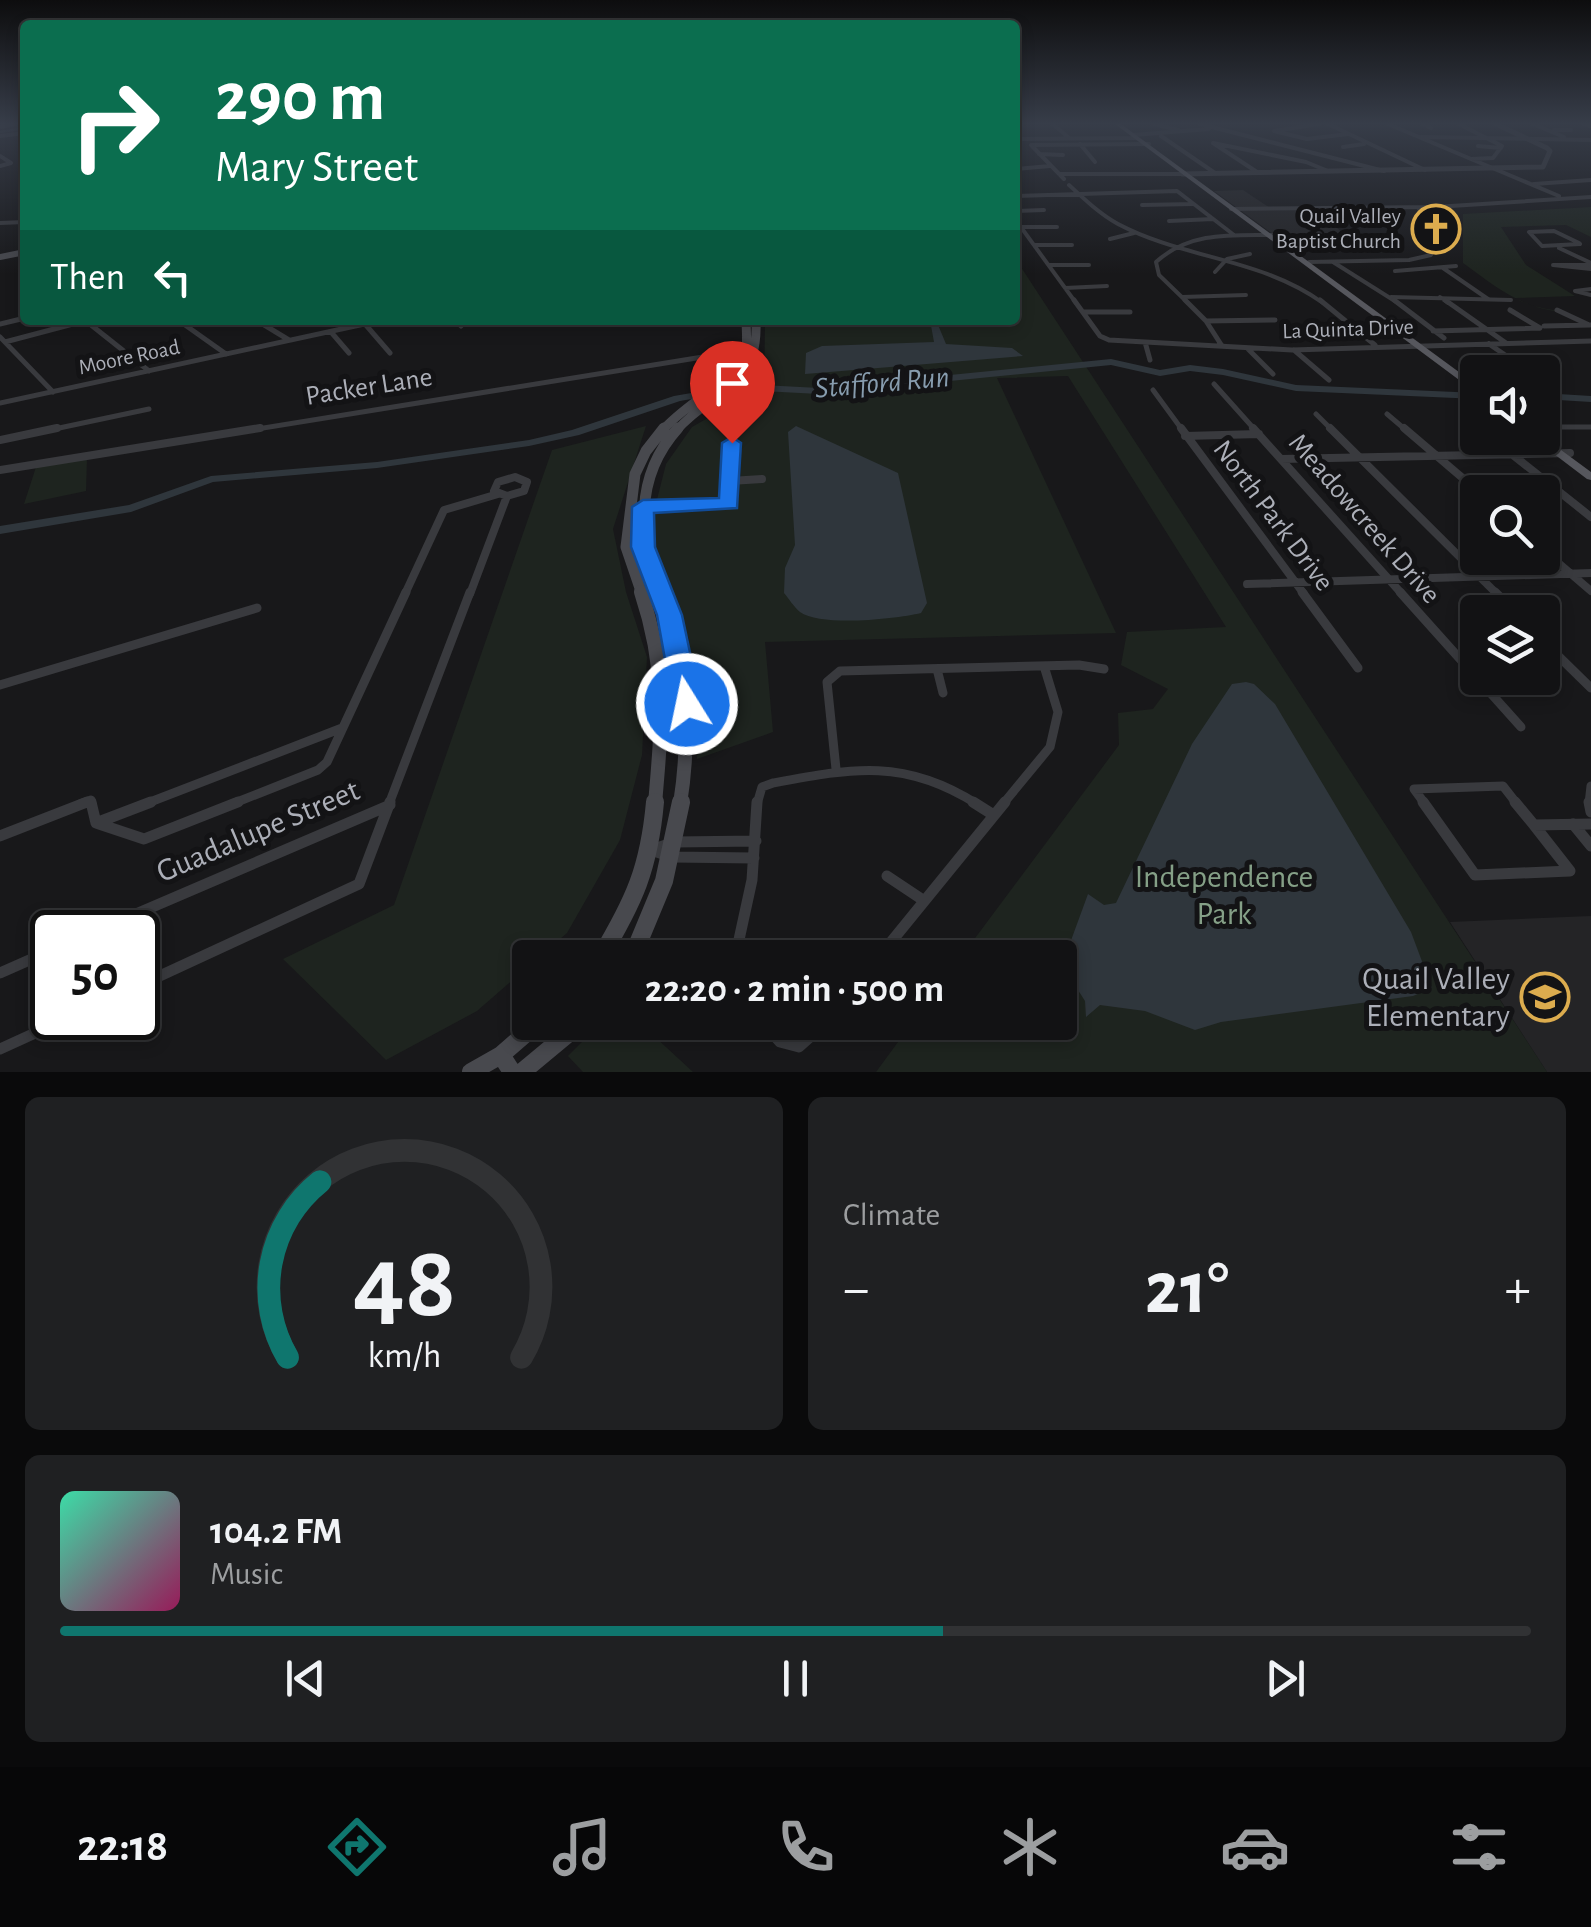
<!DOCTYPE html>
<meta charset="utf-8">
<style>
:root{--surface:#121214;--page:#1f2022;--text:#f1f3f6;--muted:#9c9ea0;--line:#313234;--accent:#0f766e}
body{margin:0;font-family:"Alegreya Sans",sans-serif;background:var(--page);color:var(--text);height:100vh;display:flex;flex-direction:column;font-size:38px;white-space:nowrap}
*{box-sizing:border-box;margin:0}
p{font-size:32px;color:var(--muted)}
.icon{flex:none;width:55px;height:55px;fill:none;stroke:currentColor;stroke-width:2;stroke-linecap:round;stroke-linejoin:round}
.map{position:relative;height:1072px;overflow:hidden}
.side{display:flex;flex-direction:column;gap:25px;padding:25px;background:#0a0a0b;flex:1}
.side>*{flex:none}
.top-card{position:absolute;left:20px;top:20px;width:1000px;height:305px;border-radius:10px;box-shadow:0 5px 15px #0003,0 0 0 2px var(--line);background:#0b6e4f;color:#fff;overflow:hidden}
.fabs{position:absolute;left:1460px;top:355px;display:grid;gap:20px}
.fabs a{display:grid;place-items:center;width:100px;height:100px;border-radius:10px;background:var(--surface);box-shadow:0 5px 15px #0003,0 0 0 2px var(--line);font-size:50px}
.speed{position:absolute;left:30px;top:910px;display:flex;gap:20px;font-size:50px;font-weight:700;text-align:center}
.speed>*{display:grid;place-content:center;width:130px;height:130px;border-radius:50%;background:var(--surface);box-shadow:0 5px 15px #0003,0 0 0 2px var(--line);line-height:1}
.speed .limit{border:5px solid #111;border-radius:15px;background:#fff;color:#111}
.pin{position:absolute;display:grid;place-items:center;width:85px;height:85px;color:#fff;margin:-102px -42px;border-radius:50% 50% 50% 0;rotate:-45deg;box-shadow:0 0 10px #0007}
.pin .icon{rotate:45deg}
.me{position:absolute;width:110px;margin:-55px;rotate:350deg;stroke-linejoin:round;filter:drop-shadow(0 0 8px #0008)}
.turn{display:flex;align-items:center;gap:35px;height:210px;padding:0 30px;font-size:45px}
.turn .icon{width:130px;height:130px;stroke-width:2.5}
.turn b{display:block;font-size:70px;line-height:85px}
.then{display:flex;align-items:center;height:95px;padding:0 30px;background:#0003;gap:20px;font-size:38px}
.big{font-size:75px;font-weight:700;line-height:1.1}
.side .card{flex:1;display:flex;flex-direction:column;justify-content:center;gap:15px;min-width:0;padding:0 35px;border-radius:15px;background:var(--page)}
.side .dial{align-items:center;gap:0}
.dial svg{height:260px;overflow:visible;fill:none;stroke:var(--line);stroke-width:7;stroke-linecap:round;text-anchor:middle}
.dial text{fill:var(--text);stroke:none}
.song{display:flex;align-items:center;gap:30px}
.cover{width:120px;height:120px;border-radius:15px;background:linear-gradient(135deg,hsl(160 70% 55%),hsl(330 70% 35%))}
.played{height:10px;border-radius:5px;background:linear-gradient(90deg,var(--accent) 60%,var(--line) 60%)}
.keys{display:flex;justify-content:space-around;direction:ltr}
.heat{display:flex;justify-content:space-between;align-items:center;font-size:55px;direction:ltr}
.side .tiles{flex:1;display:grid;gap:25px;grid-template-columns:1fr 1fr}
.card:last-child{grid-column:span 2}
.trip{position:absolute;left:512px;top:940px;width:565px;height:100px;border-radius:10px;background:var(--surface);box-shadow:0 5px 15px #0003,0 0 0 2px var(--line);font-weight:700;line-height:100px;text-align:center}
.tab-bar{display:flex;height:160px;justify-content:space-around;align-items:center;background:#070708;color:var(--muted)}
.tab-bar .icon{width:70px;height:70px}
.tab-bar .active{color:var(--accent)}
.tab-bar b{font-size:45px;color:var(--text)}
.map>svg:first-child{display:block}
.built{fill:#242426}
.green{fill:#1e241f}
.water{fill:#2f363c}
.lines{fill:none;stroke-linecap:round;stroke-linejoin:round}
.stream{stroke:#2f363c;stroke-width:2.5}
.river{fill:#2f363c;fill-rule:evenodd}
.minor-far4{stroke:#393a3e;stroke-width:4}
.minor-far3{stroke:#393a3e;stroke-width:5}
.minor-far2{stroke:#393a3e;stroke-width:8}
.minor-far1{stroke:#393a3e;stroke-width:9}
.minor{stroke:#393a3e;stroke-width:11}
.tertiary{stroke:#393a3e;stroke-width:5}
.secondary-far4{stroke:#48494e;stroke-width:6}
.secondary-far3{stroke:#48494e;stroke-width:9}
.secondary-far2{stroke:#48494e;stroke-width:11}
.secondary-far1{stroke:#48494e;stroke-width:14}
.secondary{stroke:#48494e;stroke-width:18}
.primary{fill:#56575d;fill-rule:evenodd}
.route{fill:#1a73e8;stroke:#114b97;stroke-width:2.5}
.labels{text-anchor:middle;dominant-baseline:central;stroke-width:10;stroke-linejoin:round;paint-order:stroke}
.far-poi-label{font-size:22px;fill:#acafb8;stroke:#131315;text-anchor:end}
.far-street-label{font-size:22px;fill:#acafb8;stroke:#131315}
.street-label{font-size:28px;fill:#acafb8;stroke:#131315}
.water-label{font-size:30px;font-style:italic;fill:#879cae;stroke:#131315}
.near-street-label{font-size:32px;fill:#acafb8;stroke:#131315}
.near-park-label{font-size:32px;fill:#85a087;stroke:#131315}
.near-poi-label{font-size:32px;fill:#acafb8;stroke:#131315;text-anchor:end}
</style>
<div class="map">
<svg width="1591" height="1072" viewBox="0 0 1591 1072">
<rect width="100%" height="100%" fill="#18181a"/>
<path class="built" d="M1243,190L1273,210H1312L1366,249L1296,251L1214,191Z
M1591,916V1072H1547L1450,922Z"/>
<path class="green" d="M1591,207V237L1566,225L1501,227L1526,265L1575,296L1515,298C1532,308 1549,309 1569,313C1522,309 1500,290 1463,263V214Z
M1015,258L1547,1072H876L912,1023L1060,1022V958L961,957L1119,745L1118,713L1153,709L1168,689L1121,665L1127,632L1226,627L1068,376L997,378L1116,633L765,642L773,732L697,759L689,639L662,581L650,527L666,464L692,427L736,402L764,400L765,320H1015Z
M646,426L613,529L626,592L647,657L642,755L620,840L567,933L539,957L530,958V965L477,1011L386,1060L283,959L394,905L552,450Z
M87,458L86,491L24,504L36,467Z
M601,1023H640L693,1072H583L568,1056Z"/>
<path class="water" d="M930,320H936L946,344L1012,348L1023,356L805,374L806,353L822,346L934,342Z
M796,426L898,473L927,603L921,613C896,619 821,627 800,612C794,607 789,599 784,593L785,568L795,545L788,432Z
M1246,682L1254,684L1275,704L1411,932L1432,988L1413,996L1221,1022L1195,1030L1145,1011L1100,1005L1086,1017L1085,1001L1062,965L1088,894L1104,905L1116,903L1192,744L1232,684Z"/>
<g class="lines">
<path class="stream" d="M0,132L25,128"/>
<path class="river" d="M1111,359L1160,370L1190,365L1223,369L1296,385L1478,393V399L1296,391L1223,375L1190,371L1160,376L1111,365L819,394L743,390L680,401L579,435L529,446L377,468L213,482L131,512L0,534V526L129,505L211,476L377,462L529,440L572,430L674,396L743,384L819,388Z
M1542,393L1591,396V402L1542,399Z"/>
<path class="minor-far4" d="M1053,124L1069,138
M1154,124L1178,130
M1200,124L1384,171
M1319,124L1274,131L1307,139L1348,134
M1328,124L1425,170
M1388,124L1559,196
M1423,124L1431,128
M1459,124L1502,146L1493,158L1471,159
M1533,124L1564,137
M1584,124L1591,126
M0,127L15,124
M1554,130H1571
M1133,135L1209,129
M0,136L25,133
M1161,136L1215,173
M1421,137L1591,140
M1015,139L1135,138
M1213,143L1306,162L1328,171
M1213,143L1257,172
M1080,144L1095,162
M1031,145L1149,144
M1031,145L1064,179
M1478,146L1501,148
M1343,147L1364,144
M1039,154L1063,155
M0,156L11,163L0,166
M1015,169L1050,166
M1059,174H1182
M1534,184L1591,180
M1069,185C1084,199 1100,214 1118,224C1184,259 1261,258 1323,303
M1015,196L1177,191L1234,235
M1142,205L1193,204
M1231,209L1435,207L1591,197
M1015,211L1044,210
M1015,219L1076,303
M1169,221L1213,219
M0,223L25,222
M1021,227H1057
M1554,231L1579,243L1580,244L1542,246L1529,232Z
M1110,239L1134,233
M1034,245H1072
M1559,248L1591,263
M1309,262L1409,260L1431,255L1436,221L1419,209
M1333,262L1398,303
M1049,265H1089
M1591,265H1553L1591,269
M1443,268L1488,299
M1395,271L1456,266
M1215,272L1227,259L1250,254
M1065,288L1107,286
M1591,289L1575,291L1591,295
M1182,297L1246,295
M1391,297L1511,300
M1440,297L1448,303
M1188,303L1159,275L1156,262C1189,232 1230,235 1272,235"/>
<path class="minor-far3" d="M1074,300L1100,336L1109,340L1292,350L1591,341
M1185,300L1206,321L1222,346
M1320,300L1375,345
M1394,300L1444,338
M1445,300L1506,343
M1510,310L1540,328
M1557,310L1587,324
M1083,312H1130
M178,320L226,354
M256,320L289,340
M455,320L461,326
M86,321L149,371
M1206,321L1275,320
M0,324L25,318
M365,324L390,353
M1544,326L1590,325
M1433,331L1540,328
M331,332L349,353
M0,337L53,392
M5,342L88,320
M1145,342L1150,360
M1489,344L1530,372
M1248,349L1273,374
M1294,350L1329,380
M1214,384L1256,431
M1153,390L1183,431
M0,403L383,320
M1316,414L1333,431
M1387,414L1407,431
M1542,427H1591
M45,431L149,409
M245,431L746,350
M732,431L733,405"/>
<path class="minor-far2" d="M1181,428L1304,594
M1253,428L1402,594
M1330,428L1497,594
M1404,428L1479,492
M1185,436L1259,434
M0,440L57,428
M1513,455L1591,517
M1281,459L1570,453
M0,470L260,428
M515,477L527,482L524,491L507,496L494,491L498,482Z
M730,481L762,479
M643,507L730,504L732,428
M1542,549L1591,591
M1247,584L1591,573
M405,594L444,510L498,494
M470,594L507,496"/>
<path class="minor-far1" d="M1302,592L1358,668
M1400,592L1521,727
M1495,592L1515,612
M1542,640L1591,688
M937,669L943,693
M0,685L257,608
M836,769L827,682L840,671L1079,665L1104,669
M80,804L91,800L92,804
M145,804L342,728
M232,804L318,770L327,762L406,592
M389,804L470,592
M757,804L762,787L773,783C853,768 905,758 977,804
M1003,804L1050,747L1058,712L1044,666
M1425,804L1414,789L1503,786L1517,804
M1589,804L1591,786"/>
<path class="minor" d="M91,802L96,823L144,839L238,802
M973,802L992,814
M1423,802L1475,875L1570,871L1534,825
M1515,802L1534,825
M1589,802L1591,812
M96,823L151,802
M1573,824L1591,846
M1534,825L1591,824
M0,836L87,802
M754,858L672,857L651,850L675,842L756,841
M887,876L923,900
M94,932L390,805
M735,958L752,880L757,802
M878,958L1005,802
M0,973L52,950
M138,986L359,884L390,802
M762,1022L780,1042L799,1047L827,1022
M0,1049L68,1018"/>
<path class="tertiary" d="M1182,174L1543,167L1550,151L1547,148L1496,124"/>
<path class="secondary-far4" d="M0,257L25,252"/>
<path class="secondary-far3" d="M662,431C684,404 733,382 745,352C748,343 746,330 746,320
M676,431C716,386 759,391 756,320"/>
<path class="secondary-far2" d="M642,594L626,547L635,474L646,451L664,428
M662,594C638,537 634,477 678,428"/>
<path class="secondary-far1" d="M641,592C667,670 662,724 655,804
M661,592C687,656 691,736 680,804"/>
<path class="secondary" d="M600,958C634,901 649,869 655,802
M632,958L664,881L681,802
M501,1055L512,1072
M471,1072L501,1055L539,1022
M522,1072L582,1022"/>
<path class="primary" d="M1115,124H1121L1478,386V394Z
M1542,436L1591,472V480L1587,479L1533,438Z"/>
</g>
<linearGradient id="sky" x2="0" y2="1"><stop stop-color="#0d0d0e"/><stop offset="0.45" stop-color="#373d49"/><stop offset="1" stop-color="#373d49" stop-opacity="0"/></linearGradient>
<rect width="1591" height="274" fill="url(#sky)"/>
<path class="route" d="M732,437L741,443L737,508L654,513L655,547L682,615L701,704L697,711L687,714L677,711L673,704L657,615L631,547L632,507L643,500L719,498L722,443Z"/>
<defs>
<g id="church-ring" transform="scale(2.5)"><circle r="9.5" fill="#131315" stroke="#dcac4e" stroke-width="1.5"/><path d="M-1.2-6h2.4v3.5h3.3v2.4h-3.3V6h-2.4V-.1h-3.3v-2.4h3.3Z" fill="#dcac4e"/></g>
<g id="school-ring" transform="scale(2.5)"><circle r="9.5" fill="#131315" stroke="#dcac4e" stroke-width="1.5"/><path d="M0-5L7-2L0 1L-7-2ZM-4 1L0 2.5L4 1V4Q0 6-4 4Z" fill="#dcac4e"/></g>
</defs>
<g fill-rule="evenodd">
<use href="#church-ring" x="1436" y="229"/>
<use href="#school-ring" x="1545" y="997"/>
</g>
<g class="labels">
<g class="far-poi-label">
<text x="1401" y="216">Quail Valley<tspan x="1401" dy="25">Baptist Church</tspan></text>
</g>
<g class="far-street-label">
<text transform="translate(1348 329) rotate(-2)">La Quinta Drive</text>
<text transform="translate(129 357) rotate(-12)">Moore Road</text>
</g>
<g class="street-label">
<text transform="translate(369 387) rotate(-9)">Packer Lane</text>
<text transform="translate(1273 516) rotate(53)">North Park Drive</text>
<text transform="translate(1364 519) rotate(49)">Meadowcreek Drive</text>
</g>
<g class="water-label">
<text transform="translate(882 383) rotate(-5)">Stafford Run</text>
</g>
<g class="near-street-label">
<text transform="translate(258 831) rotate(-23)">Guadalupe Street</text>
</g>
<g class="near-park-label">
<text x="1224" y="877">Independence<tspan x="1224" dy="37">Park</tspan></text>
</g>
<g class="near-poi-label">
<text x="1510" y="979">Quail Valley<tspan x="1510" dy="37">Elementary</tspan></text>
</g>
</g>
</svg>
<div class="fabs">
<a><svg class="icon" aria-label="sound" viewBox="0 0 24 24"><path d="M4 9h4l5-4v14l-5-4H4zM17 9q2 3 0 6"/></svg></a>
<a><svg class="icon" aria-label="search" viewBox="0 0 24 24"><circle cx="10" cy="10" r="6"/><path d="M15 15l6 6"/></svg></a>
<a><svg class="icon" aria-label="layers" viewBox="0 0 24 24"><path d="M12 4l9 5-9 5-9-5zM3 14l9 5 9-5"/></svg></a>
</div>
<div class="speed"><div class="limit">50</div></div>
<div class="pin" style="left:732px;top:443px;background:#d93025"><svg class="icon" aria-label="arrive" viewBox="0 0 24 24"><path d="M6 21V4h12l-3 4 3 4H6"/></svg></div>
<svg class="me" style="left:687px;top:704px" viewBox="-20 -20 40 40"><circle r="17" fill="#1a73e8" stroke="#fff" stroke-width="3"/><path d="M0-11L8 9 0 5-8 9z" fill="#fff"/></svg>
<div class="trip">22:20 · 2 min · 500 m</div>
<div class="top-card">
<div class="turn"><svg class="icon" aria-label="right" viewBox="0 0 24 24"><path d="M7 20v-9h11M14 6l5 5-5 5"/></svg><div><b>290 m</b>Mary Street</div></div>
<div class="then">Then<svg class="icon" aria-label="left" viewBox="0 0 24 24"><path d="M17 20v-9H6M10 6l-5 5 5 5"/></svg></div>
</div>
</div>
<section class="side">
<div class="tiles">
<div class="card dial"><svg viewBox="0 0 100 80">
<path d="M14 69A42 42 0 1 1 86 69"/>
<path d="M14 69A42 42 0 0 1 24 15" stroke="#0f766e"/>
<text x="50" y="56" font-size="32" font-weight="700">48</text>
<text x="50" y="72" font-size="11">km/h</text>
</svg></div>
<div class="card"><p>Climate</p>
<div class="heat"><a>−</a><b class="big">21°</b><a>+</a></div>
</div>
<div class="card">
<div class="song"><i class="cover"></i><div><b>104.2 FM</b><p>Music</p></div></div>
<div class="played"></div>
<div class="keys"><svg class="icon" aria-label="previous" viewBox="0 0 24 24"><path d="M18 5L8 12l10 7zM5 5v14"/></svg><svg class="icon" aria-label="pause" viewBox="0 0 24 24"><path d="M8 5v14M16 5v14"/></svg><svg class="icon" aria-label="next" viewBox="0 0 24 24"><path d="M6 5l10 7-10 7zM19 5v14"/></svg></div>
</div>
</div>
</section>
<nav class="tab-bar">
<b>22:18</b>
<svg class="icon active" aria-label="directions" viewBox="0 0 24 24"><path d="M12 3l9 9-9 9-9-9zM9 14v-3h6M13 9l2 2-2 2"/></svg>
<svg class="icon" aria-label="music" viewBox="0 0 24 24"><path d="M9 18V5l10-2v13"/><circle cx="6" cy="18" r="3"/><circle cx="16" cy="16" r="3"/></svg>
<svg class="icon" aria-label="phone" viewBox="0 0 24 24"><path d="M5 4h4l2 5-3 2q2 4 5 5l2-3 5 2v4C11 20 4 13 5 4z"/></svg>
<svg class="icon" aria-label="climate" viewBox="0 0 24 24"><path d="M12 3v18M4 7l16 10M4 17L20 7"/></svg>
<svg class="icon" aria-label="car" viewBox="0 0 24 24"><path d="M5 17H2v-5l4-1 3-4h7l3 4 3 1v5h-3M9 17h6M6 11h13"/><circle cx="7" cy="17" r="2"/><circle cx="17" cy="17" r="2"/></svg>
<svg class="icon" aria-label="filters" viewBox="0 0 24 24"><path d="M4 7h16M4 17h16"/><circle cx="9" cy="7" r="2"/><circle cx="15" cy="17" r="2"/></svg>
</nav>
